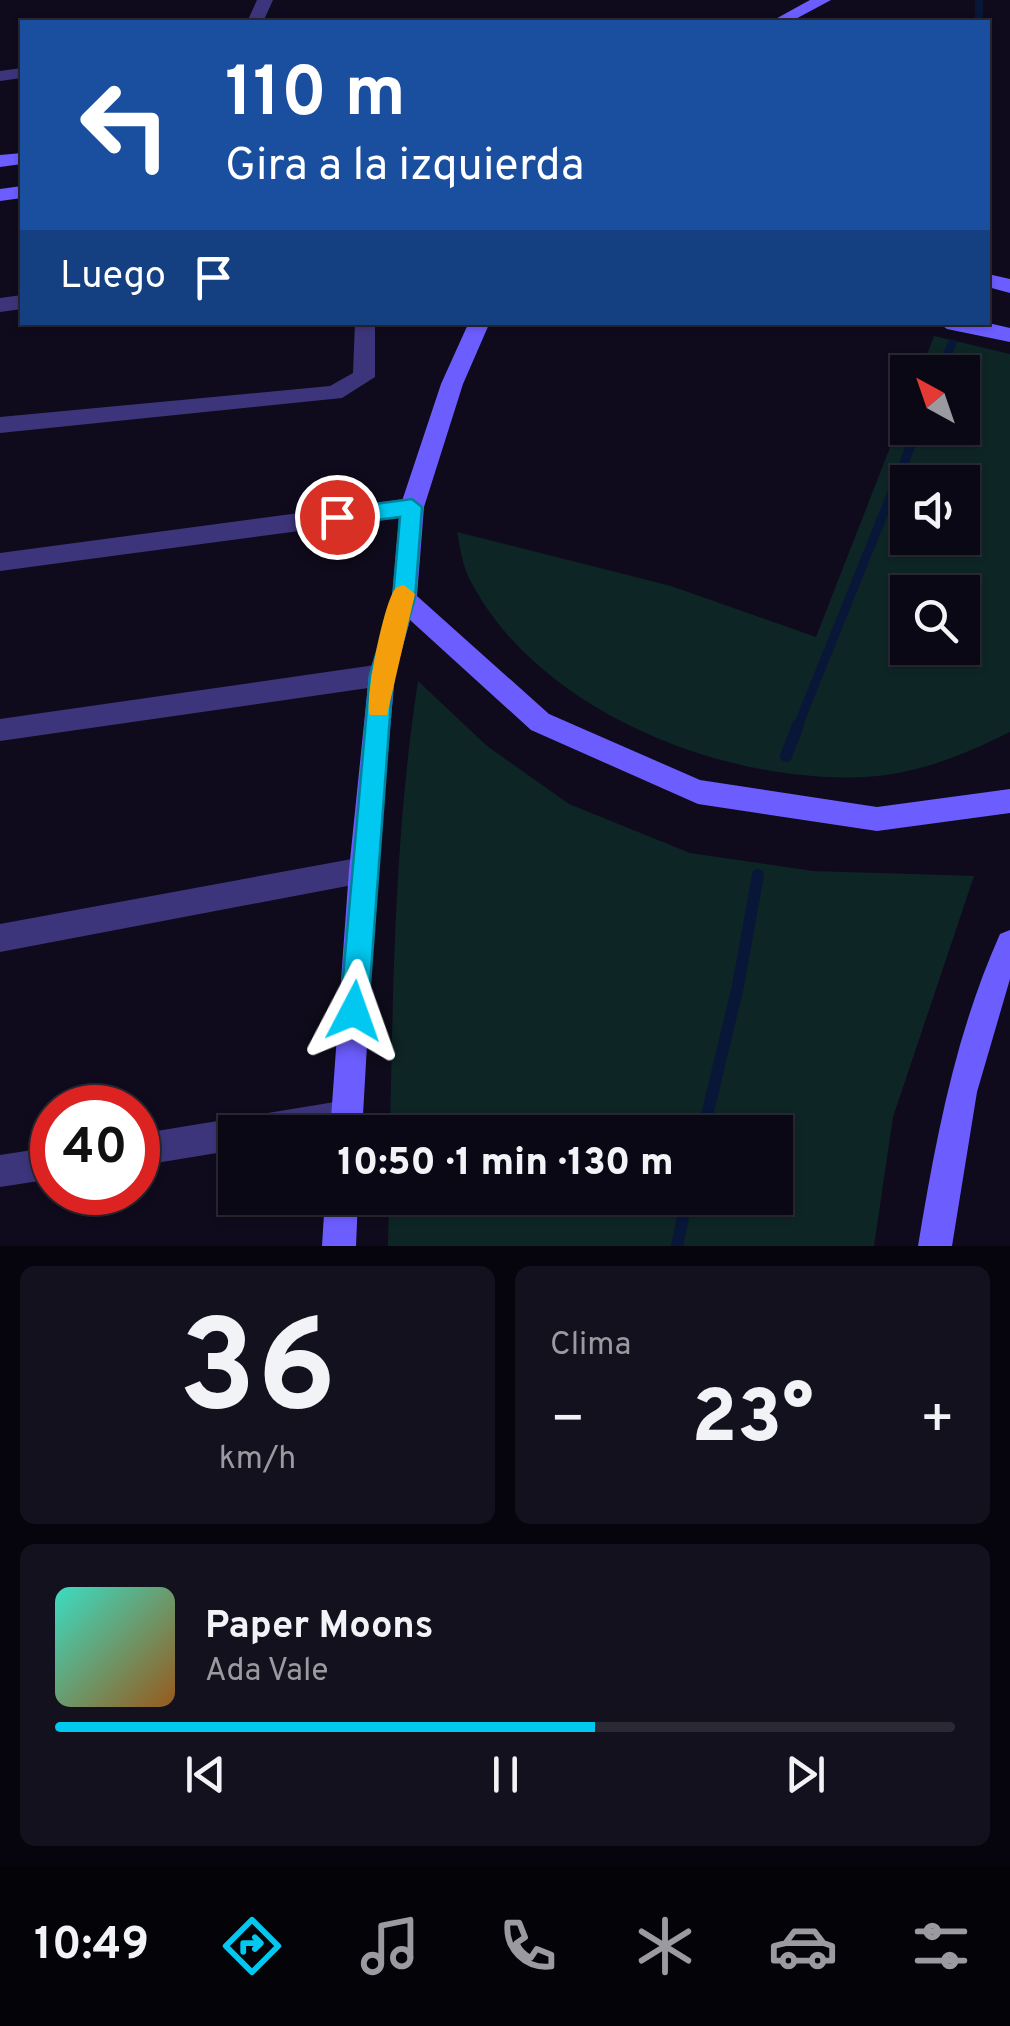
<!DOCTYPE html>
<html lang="es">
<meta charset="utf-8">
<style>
:root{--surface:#0b0815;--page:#14111e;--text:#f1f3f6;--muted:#9a9aa0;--line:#2b2934;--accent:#00c8f1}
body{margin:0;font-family:Overpass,sans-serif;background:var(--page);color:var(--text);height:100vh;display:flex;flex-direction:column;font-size:38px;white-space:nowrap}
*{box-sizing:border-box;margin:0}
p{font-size:32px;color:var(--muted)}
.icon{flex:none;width:55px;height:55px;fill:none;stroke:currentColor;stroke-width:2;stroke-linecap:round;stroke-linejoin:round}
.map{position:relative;height:1246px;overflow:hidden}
.side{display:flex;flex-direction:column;gap:20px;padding:20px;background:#06040c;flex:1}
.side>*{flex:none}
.top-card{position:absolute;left:20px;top:20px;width:970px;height:305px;border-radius:0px;box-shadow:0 2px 8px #0004,0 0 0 2px var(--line);background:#1a4fa0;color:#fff;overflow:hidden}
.needle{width:65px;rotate:320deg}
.controls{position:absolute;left:890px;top:355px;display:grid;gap:20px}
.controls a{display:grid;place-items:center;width:90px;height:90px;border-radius:0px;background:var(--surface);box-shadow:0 2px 8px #0004,0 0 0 2px var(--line);font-size:50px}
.speed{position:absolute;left:30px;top:1085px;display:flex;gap:20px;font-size:50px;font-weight:700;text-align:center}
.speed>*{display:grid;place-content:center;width:130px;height:130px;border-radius:50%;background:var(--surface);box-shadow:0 2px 8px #0004,0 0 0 2px var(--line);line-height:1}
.speed .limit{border:15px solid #d22;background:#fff;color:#111}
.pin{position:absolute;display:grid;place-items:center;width:85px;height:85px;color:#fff;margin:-42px;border:5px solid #fff;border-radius:50%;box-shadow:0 2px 10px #0007}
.me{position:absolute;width:110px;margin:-55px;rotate:4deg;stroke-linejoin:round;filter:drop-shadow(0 0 8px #0008)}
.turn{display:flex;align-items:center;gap:35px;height:210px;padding:0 40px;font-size:45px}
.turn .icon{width:130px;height:130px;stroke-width:2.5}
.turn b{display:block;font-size:70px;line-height:85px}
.then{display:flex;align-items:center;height:95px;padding:0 40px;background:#0003;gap:20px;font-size:38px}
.big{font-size:75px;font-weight:800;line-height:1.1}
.side .card{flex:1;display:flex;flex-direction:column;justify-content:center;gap:15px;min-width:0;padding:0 35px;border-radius:15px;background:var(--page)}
.side .dial{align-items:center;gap:0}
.dial b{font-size:130px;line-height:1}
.song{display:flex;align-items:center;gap:30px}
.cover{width:120px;height:120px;border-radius:15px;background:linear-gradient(135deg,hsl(170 70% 55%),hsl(30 70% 35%))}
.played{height:10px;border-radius:5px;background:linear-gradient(90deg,var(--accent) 60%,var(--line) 60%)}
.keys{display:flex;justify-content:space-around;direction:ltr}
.heat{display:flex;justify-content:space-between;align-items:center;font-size:55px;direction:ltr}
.side .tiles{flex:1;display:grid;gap:20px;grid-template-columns:1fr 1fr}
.card:last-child{grid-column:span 2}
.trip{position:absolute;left:218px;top:1115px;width:575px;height:100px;border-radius:0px;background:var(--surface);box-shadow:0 2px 8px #0004,0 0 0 2px var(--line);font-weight:800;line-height:100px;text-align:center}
.tab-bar{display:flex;height:160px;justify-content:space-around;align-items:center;background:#040308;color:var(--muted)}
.tab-bar .icon{width:70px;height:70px}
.tab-bar .on{color:var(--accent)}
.tab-bar b{font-size:45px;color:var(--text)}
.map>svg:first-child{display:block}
.green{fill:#0e2526;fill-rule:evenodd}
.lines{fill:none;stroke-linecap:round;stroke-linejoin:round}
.stream-far2{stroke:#081638;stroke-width:8}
.stream-far1{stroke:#081638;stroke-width:9}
.stream{stroke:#081638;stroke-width:12}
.street{fill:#3d357b;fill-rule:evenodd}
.secondary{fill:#6c5dff;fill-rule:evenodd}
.route{fill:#00c8f1;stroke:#00829d;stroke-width:2.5}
.slow{fill:#f59e0b}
</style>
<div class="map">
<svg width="1010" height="1246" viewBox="0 0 1010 1246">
<rect width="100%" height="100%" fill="#0f0b1c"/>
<path class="green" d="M934,336L1010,354V732C964,755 917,774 865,777C723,784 534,710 468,576C462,563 460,546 457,532L671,586L816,637L907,404L908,428H962V372H920ZM908,482H962V538H908ZM908,592H962V648H908Z
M418,681L487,746L569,804L690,853L813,871L974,876L893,1117L874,1246H388L389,1198H775V1132H390C393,981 395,830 418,681Z"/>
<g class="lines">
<path class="stream-far2" d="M979,0V22"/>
<path class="stream-far1" d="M940,372L952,344
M797,728L918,428"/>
<path class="stream" d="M786,756L798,725
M703,1132L738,986L758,875
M677,1246L687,1198"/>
<path class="street" d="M257,0H273L263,22H247Z
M22,68V78L0,81V71Z
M22,295V309L0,312V298Z
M355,322H375V377L342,398L0,433V417L330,386L353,373Z
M412,498L424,507L412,516L0,571V553Z
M382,664L391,667L395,675L391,683L382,686L0,741V719Z
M363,857L373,861L377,870L373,879L363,883L0,952V924Z
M347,1100L358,1105L363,1116L358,1127L347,1132H235V1150L138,1166V1134Z
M52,1147V1179L0,1187V1155Z"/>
<path class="secondary" d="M810,0H831L790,22H770Z
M22,153V164L0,167V155Z
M22,186V198L0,201V189Z
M988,274L1010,279V293L988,287Z
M469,322H490L463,384L424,507L417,596L549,714L700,780L877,807L1010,789V813L877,831L698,804L531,730L410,620L395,675L377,870L362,1132H330L349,870L369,675L392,599L400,507L441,384Z
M937,322H984L1010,328V342L947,329Z
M1010,930V979L977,1092L952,1246H918C936,1138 955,1035 1000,934Z
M325,1198H358L356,1246H322Z"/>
</g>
<path class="route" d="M412,499L422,507L415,598L393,675L368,1011L364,1020L354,1024L344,1020L340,1011L370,675L393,598L400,517L337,525L326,517L337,509Z"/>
<path class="slow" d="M404,585L415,594L387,715H370C364,700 385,597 396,588C398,586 402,586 404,585Z"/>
</svg>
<div class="controls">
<a><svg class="needle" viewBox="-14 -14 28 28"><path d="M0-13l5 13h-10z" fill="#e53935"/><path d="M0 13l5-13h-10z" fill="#9a9aa0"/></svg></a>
<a><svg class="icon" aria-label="sound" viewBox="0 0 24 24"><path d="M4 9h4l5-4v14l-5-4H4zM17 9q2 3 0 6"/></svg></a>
<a><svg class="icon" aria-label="search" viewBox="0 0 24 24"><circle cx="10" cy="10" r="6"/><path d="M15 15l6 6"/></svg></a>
</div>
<div class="speed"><div class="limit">40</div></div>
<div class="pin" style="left:337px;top:517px;background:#d93025"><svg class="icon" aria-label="arrive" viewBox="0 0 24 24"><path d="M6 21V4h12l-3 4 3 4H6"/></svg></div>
<svg class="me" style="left:354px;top:1011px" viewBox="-20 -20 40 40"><path d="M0-17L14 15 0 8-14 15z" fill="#00c8f1" stroke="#fff" stroke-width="4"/></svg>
<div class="trip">10:50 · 1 min · 130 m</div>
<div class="top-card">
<div class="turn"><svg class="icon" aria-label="left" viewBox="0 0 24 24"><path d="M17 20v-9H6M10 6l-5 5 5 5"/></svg><div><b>110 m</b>Gira a la izquierda</div></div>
<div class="then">Luego<svg class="icon" aria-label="arrive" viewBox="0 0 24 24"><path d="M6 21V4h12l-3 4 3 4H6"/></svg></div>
</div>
</div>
<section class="side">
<div class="tiles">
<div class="card dial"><b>36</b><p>km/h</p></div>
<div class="card"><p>Clima</p>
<div class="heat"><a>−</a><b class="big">23°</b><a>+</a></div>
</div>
<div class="card">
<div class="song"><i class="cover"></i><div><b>Paper Moons</b><p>Ada Vale</p></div></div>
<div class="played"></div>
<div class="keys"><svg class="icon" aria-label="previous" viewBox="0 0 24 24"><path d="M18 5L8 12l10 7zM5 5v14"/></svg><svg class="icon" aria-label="pause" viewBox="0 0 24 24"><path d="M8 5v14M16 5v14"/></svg><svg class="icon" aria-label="next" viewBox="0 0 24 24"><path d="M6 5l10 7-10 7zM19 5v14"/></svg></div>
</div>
</div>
</section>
<nav class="tab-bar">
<b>10:49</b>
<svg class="icon on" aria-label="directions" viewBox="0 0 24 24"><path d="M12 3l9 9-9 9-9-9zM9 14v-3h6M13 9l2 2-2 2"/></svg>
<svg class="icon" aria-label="music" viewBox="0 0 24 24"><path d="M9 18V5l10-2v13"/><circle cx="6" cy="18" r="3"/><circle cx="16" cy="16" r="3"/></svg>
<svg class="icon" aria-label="phone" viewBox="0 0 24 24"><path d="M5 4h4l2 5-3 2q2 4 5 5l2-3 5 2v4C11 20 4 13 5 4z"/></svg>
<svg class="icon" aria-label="climate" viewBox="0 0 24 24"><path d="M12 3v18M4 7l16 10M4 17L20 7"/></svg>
<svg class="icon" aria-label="car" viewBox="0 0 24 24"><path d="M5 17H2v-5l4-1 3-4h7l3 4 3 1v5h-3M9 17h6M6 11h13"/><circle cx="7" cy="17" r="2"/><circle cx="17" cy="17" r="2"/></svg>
<svg class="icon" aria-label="filters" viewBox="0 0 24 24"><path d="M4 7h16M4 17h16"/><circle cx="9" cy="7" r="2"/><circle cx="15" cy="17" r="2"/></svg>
</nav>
